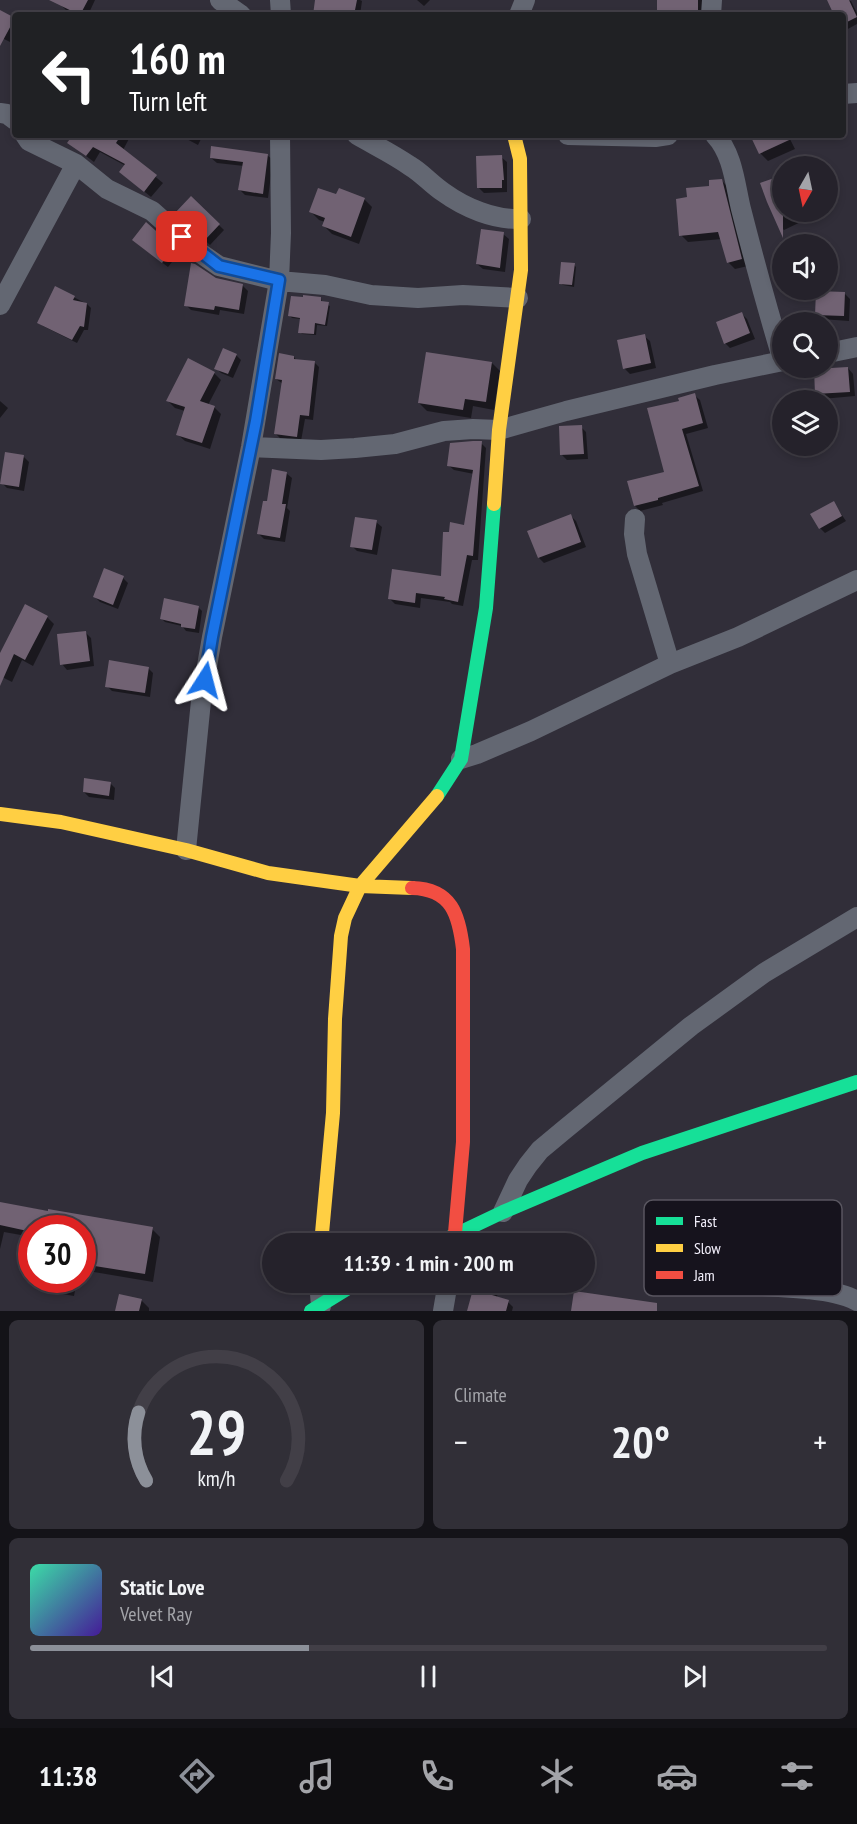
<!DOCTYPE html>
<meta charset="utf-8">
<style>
:root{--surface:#25222b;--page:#312f37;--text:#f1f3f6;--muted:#a3a4a9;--line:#423f47;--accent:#8c9099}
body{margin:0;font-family:"PT Sans Narrow",sans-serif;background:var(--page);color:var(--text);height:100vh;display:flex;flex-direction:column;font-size:22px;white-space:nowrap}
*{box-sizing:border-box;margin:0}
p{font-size:20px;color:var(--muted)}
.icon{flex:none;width:33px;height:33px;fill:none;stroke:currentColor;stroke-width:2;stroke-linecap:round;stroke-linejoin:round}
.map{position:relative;height:1311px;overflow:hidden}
.side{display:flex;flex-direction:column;gap:9px;padding:9px;background:#141318;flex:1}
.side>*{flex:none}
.hud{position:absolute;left:12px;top:12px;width:834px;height:126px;border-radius:6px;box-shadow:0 3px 9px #0003,0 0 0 2px var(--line);background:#202124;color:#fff;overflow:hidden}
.needle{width:39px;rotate:189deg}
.tools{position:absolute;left:772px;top:156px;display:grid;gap:12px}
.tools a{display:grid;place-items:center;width:66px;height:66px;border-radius:50%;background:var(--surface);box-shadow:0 3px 9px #0003,0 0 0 2px var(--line);font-size:30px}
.speed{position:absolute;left:18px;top:1215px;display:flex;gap:12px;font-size:30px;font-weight:700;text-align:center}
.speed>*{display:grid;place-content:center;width:78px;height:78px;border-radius:50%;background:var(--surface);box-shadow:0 3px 9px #0003,0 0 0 2px var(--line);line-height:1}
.speed .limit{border:9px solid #d22;background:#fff;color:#111}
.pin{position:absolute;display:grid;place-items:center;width:51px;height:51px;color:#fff;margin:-26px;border-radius:12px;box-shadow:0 3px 9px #0006}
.me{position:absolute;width:66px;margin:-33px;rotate:9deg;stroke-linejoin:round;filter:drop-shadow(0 0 4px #0008)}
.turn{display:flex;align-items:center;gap:21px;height:126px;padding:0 18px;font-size:27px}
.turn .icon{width:78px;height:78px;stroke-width:2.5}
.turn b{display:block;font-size:42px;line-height:51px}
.big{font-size:45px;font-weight:700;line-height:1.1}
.side .widget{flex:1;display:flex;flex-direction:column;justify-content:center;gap:9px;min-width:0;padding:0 21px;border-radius:9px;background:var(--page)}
.side .dial{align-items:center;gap:0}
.dial svg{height:156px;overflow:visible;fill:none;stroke:var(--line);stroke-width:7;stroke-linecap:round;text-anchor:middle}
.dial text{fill:var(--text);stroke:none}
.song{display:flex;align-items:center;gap:18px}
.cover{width:72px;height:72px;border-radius:9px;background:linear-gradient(135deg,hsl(160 70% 55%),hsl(260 70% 35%))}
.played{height:6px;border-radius:3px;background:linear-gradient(90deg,var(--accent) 35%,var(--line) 35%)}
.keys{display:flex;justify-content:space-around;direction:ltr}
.heat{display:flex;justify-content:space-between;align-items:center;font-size:33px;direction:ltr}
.side .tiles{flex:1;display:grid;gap:9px;grid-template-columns:1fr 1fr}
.widget:last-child{grid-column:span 2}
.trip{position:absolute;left:262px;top:1233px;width:333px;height:60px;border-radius:30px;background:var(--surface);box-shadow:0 3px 9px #0003,0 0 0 2px var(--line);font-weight:700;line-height:60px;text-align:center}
.dock{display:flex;height:96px;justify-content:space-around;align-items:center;background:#0f0e11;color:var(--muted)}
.dock .icon{width:42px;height:42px}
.dock .active{color:var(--accent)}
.dock b{font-size:27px;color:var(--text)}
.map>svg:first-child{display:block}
.shadow{fill:#0007}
.building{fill:#716273}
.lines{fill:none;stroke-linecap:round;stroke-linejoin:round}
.street{stroke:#636772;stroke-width:20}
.fast{stroke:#16e098;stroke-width:14}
.slow{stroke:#ffcf43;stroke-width:14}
.jam{stroke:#f24e42;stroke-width:14}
.route-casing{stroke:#114b97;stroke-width:15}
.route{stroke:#1a73e8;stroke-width:10}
.key{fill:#16131d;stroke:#595660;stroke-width:1.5}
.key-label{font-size:16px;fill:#f4f1fd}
</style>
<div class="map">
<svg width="857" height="1311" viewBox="0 0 857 1311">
<rect width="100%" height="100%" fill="#312e39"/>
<path class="shadow" d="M63,0H95L88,15H76L66,10L61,5Z
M317,0H360L362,1L360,15H315Z
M417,0H430L424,6Z
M658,0H706V15H658Z
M837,0L851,1L857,13V24L846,30L843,27V15H836Z
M0,12L15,20V32L10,42L0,37Z
M843,51L844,52V79H843Z
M69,135H131L123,150L163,183L151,197L128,178L126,166L100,152L94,162L69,143L73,138Z
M179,135H203L198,145Z
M752,135H788L795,149L768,161L760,153Z
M267,155L273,160L268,198L245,195L240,190L244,166L217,163L211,158Z
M501,157L507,162V192L484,193L479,188Z
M783,176V212H804L807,219L784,230L779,225Z
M722,181L729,188L748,266L735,269L728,262L722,239L688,242L681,235L688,199Z
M337,196L364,199L372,207L359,244L332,234L324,226L325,222L319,220L311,212Z
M191,198L224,230L210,245L197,233V229L195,232L176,214Z
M146,224L179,253L168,267L139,245Z
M503,234L509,239L505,272L483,269L477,264Z
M574,265L576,267L574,287L563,285L560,283Z
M215,279L243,286L248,291L244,314L220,310L219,315L191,310L186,305Z
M56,288L87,304L91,308L88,330H84L77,343L43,326L39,322Z
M845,294L850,299L849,321L821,319L816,314Z
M321,298L322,303L330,306L327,326L317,325L316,335L302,334L300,332L301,319L292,318L290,316Z
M742,314L747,319L755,339L730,348L725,343Z
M644,336L650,341L656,368L630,374L625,369L619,342Z
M236,355L241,360L233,378L221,373L216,368Z
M294,357L297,361L314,362L319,367L313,420L305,419L301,441L280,438L275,433L283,384L276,379Z
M492,363L500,371L494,410L473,406L471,418L427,411L419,403Z
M848,368L853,374L855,396L822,399L817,393Z
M214,373L221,380L208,405L214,407L221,414L210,449L185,441L177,434L185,411L175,408L168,401Z
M694,395L700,400L708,428L686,434L703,491L662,503L663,505L640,511L635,506L666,473L681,402Z
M0,401L8,408L0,418Z
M581,427L586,432L588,459L567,460L562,455Z
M481,443L486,448L478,560H472L463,606L452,604L450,602L421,598L420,608L395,604L389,598L442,578L450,534L465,526L474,474L454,470L448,465Z
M24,457L29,462L24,491L7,488L2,483Z
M286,473L292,478L287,508L290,511L285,542L264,539L259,534L268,503Z
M833,502L846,521L825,533L820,528Z
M571,516L576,521L586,547L544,563L539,558Z
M376,522L382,527L377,555L357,551L352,546Z
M123,578L128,583L118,609L100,602L95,597Z
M198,607L202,611L199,633L186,631L182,626L165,622L161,618Z
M47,617L54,624L33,666L22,660L12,682L0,676V657Z
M86,633L91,638L94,666L67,670L62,664Z
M148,668L153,673L150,697L112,691L107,686Z
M110,783L115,788L114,800L89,797L84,792Z
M0,1203L152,1229L160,1237L153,1282L82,1270V1228H32V1237L4,1232L0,1249Z
M32,1277V1280H77L74,1296L39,1290L31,1282Z
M475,1282H499L497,1298L508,1302L513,1307L512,1311H469Z
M141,1300L149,1308V1311H117Z"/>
<path class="building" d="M49,0H88L80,15Z
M315,0H357L354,15H313Z
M657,0H698V15H657Z
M827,0H849L857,17L843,24V15H834Z
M0,10L15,18L0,46Z
M70,135H121L116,143L157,175L144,192L119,172L125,164L93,147L86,156L67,143L72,136Z
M750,135H800L759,154Z
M211,146L268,154L263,194L238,190L243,162L210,158Z
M502,155L504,180H502V188H477L476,156Z
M783,175V238L767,202L760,183Z
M722,179L742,259L727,263L718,232L679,236L676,199L687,197L686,188L709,186V180Z
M318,188L336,194L339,188L365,198L351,237L322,226L325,218L309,212Z
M191,196L220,224L204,241L195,233L198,216L189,228L174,214Z
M146,222L174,247L162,263L132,240Z
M481,229L504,232L500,268L476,264Z
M561,262L575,263L572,285L559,284Z
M191,263L195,264L216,278L243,284L239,310L215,306L214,310L184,306Z
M55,286L75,296L73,300L87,303L84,327L80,326L72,340L37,323Z
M816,291L845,292L844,316L815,315Z
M303,295L321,297V301L329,302L325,325L315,323L314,334L298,333L300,318L288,316L291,296L303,297Z
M742,312L750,333L724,344L716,322Z
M645,334L651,363L623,369L617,340Z
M223,348L237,354L228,374L214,369Z
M426,352L492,362L486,402L465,399L463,410L418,403Z
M279,353L294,356V359L315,361L309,416L300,415L297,437L274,434L282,380L275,379Z
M188,358L215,372L200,401L215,406L202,443L176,435L185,407L166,401Z
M848,367L850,392L815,394L814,369Z
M695,393L703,423L682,429L699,486L658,498V500L634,506L627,481L664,472L647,408L679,401L678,398Z
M582,425L584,454L560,455L559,426Z
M473,441H482L473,556L467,555L458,602L444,599L445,597L416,593L415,603L388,599L392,569L441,576L443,532H449L450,522L464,525L473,470L447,466L450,443Z
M5,452L24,455L19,487L0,484Z
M272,469L287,472L282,504H286L280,538L257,534L263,501H267Z
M834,501L842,516L819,529L810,514Z
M571,514L581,542L538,558L527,531Z
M355,517L377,520L372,550L350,547Z
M104,568L124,576L113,605L93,597Z
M164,598L199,606L195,629L181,627V624L160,619Z
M25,604L48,616L25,660L14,654L0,686V653Z
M86,631L90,661L60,665L57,634Z
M109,660L149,667L145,693L105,687Z
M84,778L111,782L109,796L83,792Z
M0,1202L48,1211V1209L153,1227L145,1274L82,1264V1228H32V1232L0,1225Z
M475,1282H494L492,1295L509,1300L506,1311H467Z
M574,1291L657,1303V1311H571Z
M119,1294L142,1299L139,1311H115Z"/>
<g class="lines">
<path class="street" d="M220,0L241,15
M280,0L281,15
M519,15L525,0
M711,15L712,0
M843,94L857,93
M0,113L7,114L15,120
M25,135L29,141L76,164L107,189L152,211L196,250L219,266L279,281L325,285L371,295L418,298L463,295L518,298
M357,135C374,145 393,154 410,166C422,173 431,184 443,192C465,208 494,220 521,219
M568,135L655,137L668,135
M0,305L76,164
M828,353L857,347
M251,447L321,450L355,448L395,444L444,431L473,429L499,430L566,411L715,375L783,361C768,311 754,260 741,209C735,184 733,154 715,135
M635,519L634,534L637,554L670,664
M461,759L477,754L531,731L670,664L738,637L857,580
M186,850L201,701L212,637L251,447L279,281L281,233L280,135
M503,1212L518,1180L528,1165L540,1150L564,1130L691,1026L764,973L857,917
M319,1282L321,1306
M681,1283C723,1284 765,1285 807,1289C823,1291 843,1293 857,1301
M443,1311L448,1282"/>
<path class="fast" d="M437,796L461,759L486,608L494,504
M442,1241L503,1212L642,1153L857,1082
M311,1311L358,1282"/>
<path class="slow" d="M494,504L499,430L521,270L520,159L514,135
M0,814L61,822L186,850L268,873L360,886L412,888
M321,1244L333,1113L335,1019L341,936L345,918L360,886L437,796"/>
<path class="jam" d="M412,888C452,889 459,915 463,949V1142L454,1244"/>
</g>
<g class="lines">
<g class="route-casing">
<path id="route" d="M182,237L219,266L279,280L256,421L212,637L205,680"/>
</g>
<use href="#route" class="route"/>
</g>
<rect x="644" y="1200" width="198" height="96" rx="9" class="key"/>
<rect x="656" y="1217" width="27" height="8" fill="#16e098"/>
<rect x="656" y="1244" width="27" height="8" fill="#ffcf43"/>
<rect x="656" y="1271" width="27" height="8" fill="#f24e42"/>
<g class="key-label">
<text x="694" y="1227">Fast</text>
<text x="694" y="1254">Slow</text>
<text x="694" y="1281">Jam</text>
</g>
</svg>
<div class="tools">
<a><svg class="needle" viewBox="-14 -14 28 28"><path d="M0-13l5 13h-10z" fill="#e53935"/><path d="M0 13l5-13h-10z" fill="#a3a4a9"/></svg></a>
<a><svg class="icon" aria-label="sound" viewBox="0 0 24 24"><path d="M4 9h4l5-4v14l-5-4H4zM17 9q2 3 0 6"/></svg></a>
<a><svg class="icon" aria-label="search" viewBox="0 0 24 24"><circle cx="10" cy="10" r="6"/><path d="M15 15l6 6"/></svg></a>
<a><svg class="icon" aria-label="layers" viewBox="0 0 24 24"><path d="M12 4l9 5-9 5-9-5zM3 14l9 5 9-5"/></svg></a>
</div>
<div class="speed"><div class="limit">30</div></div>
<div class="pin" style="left:182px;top:237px;background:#d93025"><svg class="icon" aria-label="arrive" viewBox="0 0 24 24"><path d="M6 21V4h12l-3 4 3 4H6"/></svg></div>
<svg class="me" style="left:205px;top:680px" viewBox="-20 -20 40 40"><path d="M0-17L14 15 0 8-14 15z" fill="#1a73e8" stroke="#fff" stroke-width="4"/></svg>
<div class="trip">11:39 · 1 min · 200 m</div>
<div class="hud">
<div class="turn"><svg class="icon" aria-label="left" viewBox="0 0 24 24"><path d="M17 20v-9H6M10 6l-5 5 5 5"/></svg><div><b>160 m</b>Turn left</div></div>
</div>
</div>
<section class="side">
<div class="tiles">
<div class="widget dial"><svg viewBox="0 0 100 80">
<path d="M14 69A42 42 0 1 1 86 69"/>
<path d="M14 69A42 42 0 0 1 10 34" stroke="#8c9099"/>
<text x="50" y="56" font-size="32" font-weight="700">29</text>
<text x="50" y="72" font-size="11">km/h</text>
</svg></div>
<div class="widget"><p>Climate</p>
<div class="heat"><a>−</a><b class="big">20°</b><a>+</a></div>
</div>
<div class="widget">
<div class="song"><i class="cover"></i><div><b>Static Love</b><p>Velvet Ray</p></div></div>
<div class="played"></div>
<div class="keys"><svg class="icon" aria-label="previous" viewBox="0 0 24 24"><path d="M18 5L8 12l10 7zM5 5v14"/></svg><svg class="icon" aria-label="pause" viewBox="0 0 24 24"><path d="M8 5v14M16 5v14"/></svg><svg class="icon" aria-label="next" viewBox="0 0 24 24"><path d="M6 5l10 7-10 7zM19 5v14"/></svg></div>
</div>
</div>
</section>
<nav class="dock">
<b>11:38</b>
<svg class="icon active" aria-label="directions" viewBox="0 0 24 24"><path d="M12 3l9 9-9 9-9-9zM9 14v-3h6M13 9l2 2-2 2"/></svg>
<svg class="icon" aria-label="music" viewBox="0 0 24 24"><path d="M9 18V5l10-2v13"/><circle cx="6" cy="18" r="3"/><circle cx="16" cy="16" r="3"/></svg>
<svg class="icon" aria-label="phone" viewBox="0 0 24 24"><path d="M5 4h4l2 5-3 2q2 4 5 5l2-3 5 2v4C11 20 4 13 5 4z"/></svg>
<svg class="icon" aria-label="climate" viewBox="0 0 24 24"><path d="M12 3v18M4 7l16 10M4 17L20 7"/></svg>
<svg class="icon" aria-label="car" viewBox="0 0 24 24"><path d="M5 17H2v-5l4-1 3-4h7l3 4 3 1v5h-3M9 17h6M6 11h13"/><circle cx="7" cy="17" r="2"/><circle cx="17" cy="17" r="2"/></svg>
<svg class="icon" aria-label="filters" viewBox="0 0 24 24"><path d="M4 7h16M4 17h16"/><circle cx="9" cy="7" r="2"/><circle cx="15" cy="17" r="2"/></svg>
</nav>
